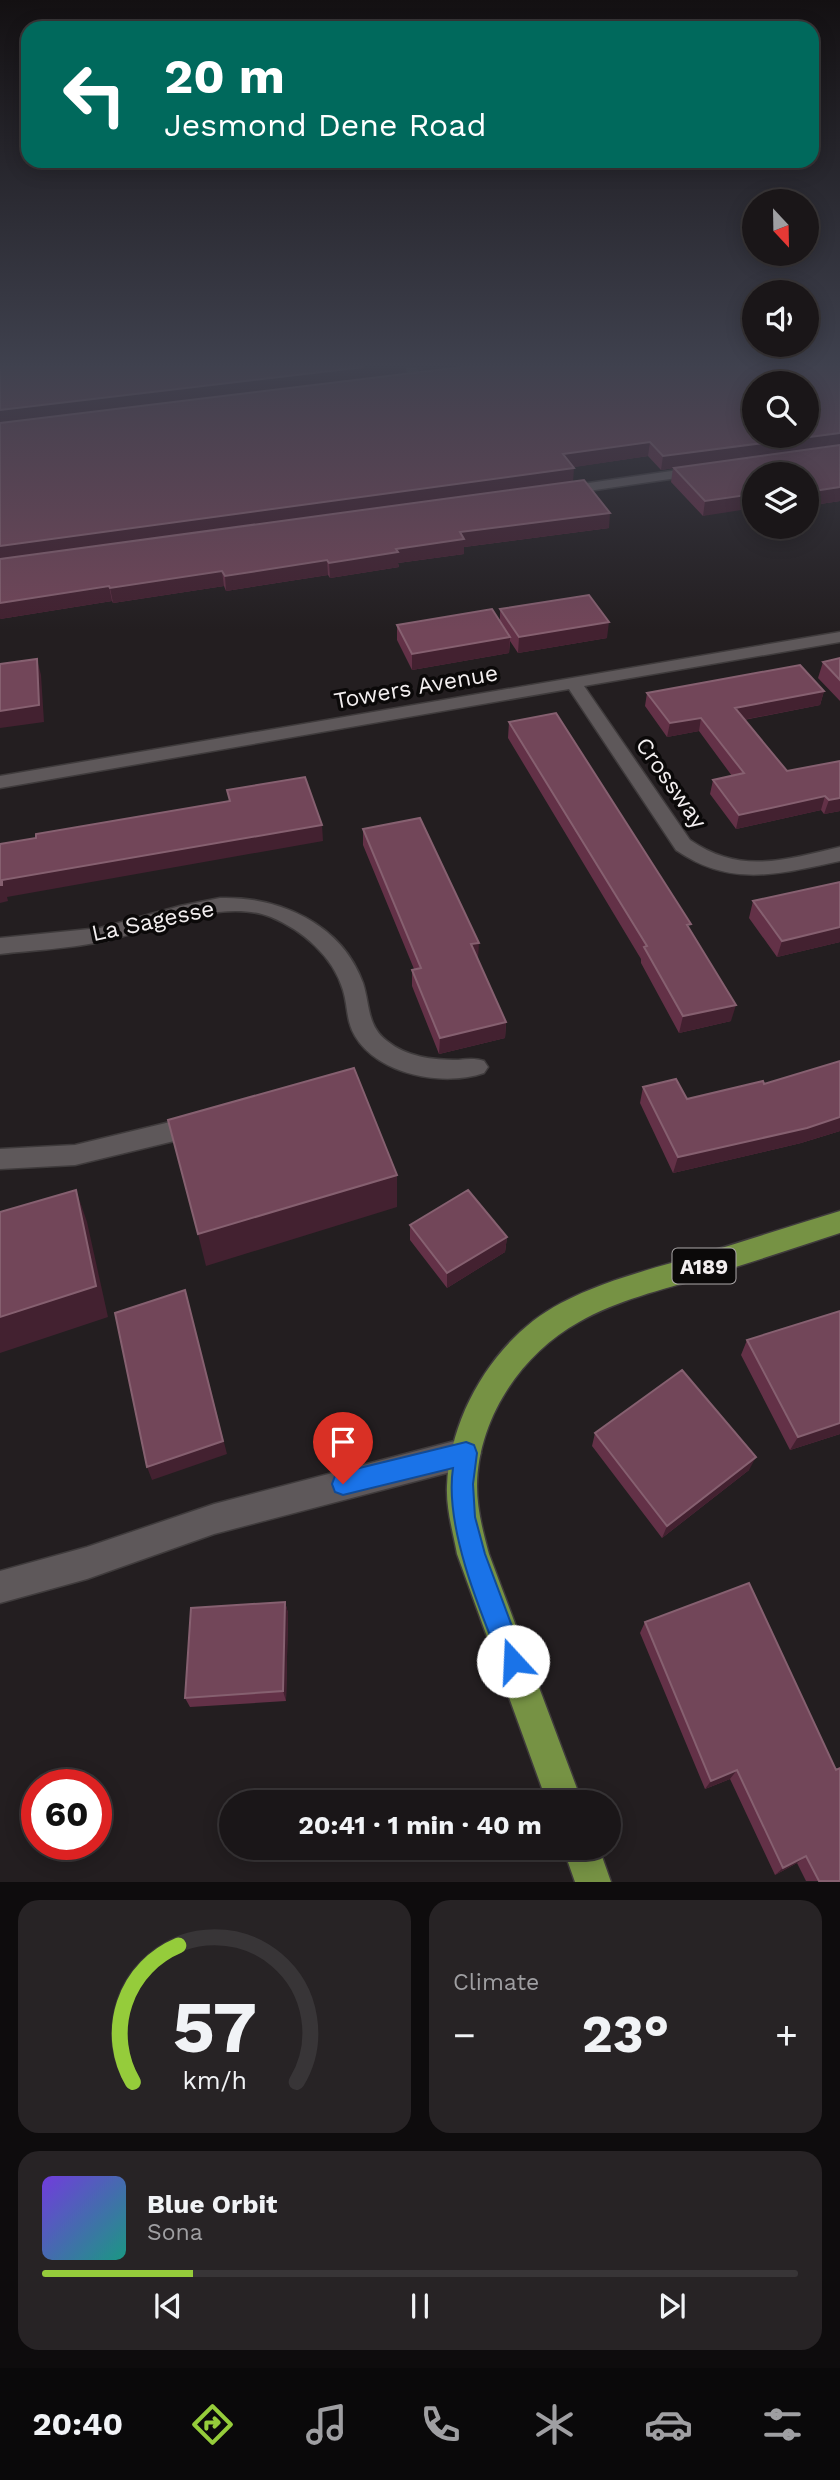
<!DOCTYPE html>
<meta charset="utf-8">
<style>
:root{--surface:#1a1618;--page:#272325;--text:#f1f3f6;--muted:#9f9fa2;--line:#383537;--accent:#95cc3b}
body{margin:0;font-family:"Work Sans",sans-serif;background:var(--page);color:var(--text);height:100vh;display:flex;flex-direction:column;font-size:26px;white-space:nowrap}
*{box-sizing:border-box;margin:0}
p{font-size:23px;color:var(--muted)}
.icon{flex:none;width:38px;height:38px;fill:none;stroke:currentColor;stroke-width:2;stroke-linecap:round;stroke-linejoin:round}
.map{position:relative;height:1882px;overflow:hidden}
.details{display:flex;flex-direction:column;gap:18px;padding:18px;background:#0e0c0d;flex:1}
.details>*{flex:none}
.top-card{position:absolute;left:21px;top:21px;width:798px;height:147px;border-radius:21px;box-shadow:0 4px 18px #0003,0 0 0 2px var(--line);background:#00695c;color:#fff;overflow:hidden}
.needle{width:46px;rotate:158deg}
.buttons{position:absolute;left:742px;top:189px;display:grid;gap:14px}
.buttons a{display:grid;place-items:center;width:77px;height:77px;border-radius:50%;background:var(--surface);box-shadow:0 4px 18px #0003,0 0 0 2px var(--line);font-size:35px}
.speed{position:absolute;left:21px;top:1769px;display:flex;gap:14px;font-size:35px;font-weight:700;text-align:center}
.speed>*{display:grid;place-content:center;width:91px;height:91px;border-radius:50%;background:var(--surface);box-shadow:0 4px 18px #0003,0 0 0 2px var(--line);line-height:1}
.speed .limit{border:10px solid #d22;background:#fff;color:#111}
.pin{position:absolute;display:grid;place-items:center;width:60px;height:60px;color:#fff;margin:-72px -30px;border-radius:50% 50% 50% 0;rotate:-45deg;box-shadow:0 0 7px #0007}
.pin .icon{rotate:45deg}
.me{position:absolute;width:77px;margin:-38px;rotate:340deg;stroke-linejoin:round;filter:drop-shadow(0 0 5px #0008)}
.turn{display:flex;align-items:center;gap:24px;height:147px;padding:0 28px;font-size:32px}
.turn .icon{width:91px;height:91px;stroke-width:2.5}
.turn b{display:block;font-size:49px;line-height:60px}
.big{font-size:52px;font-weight:700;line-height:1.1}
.details .tile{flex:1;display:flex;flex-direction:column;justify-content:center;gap:10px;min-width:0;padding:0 24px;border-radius:21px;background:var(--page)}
.details .dial{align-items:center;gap:0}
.dial svg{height:182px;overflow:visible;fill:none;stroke:var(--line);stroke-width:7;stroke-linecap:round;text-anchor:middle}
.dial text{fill:var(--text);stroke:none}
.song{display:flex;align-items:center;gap:21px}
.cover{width:84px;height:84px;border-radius:10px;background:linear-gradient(135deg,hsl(260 70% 55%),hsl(170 70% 35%))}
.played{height:7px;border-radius:4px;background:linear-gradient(90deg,var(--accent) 20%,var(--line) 20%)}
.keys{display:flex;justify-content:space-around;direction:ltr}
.heat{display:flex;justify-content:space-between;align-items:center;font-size:38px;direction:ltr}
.details .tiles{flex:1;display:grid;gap:18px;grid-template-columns:1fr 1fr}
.tile:last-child{grid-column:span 2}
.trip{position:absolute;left:219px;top:1790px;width:402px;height:70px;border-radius:35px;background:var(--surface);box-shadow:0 4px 18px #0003,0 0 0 2px var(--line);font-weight:700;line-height:70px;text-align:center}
.menu{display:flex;height:112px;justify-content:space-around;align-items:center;background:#0a090a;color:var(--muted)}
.menu .icon{width:49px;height:49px}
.menu .selected{color:var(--accent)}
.menu b{font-size:32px;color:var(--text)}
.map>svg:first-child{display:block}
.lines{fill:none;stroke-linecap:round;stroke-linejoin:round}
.street-casing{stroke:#3f3b3c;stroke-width:3}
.primary-casing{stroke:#3f3b3c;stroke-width:3}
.street{fill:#5e585a;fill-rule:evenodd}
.primary{fill:#769244;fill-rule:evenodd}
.wall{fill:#633147}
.shaded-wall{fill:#432130}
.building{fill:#724659;stroke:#866070;stroke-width:2;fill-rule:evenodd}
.route{fill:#1a73e8;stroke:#114b97;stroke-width:2}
.labels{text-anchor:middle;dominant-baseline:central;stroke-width:7;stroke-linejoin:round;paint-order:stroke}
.shield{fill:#0b0909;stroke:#ada9aa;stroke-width:2}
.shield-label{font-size:21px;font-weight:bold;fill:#f2eeef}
.street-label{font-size:23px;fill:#f2eeef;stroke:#0b0909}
</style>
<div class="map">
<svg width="840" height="1882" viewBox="0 0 840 1882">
<rect width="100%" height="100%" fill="#231e20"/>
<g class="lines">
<g class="street-casing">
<path id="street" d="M404,367H416L425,380L423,383H415Z
M699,467L706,471L704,474L561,495L554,491L561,487Z
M840,632V642L584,686L690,840C741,875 784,860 840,847V861C779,874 731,888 676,850L569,689L0,788V776Z
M220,898C279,896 342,924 363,983C370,1005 367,1026 387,1041C407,1057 432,1060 458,1060C467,1059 475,1058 484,1061L488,1067L484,1073C444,1087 378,1075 355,1036C346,1021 348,1006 343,990C333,956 302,930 271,917C220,897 150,932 100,942C67,949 33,950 0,954V938L100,928L180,906Z
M199,1115L207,1118L211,1125L207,1132L199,1135L75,1165L0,1169V1149L75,1145Z
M466,1438L476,1443L481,1453L476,1463L466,1468L214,1534L87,1579L0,1603V1571L87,1547L214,1504Z"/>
</g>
<g class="primary-casing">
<path id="primary" d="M840,1211V1233C795,1248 749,1263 704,1277C662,1290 617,1300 579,1322C520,1355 478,1419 477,1486C477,1509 483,1532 489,1554L582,1802H547L457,1554C453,1532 446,1509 447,1486C450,1413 496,1337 561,1303C605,1280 655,1268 702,1254C748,1240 794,1225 840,1211Z
M563,1848H599L611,1882H575Z"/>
</g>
<use href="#street" class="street"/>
<use href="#primary" class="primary"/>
</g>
<path class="wall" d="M418,367H840V501L807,506V474L703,516L671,482L673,468L661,470L648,456L573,467V481L609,528L464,547V554L398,563L399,567L330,578L328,575L226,591L224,586L113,603L112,601L0,619L406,374L422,372Z
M500,609L607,638L518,653L510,641L509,653L412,670L397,640V625L500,621Z
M840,658V701L818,678L823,662Z
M824,691L820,705L744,720L787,771L840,761V811L824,814L821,810L736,829L710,794L713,780L732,776L699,731L667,737L645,706L647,693Z
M509,722L690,930L731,1021L679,1033L641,963V959L508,738Z
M363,829L478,959L506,1022L505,1038L439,1054L412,986V970L414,969L363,845Z
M840,882V942L777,957L749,918L753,901Z
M840,1061V1131L801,1143L673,1173L640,1103L643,1087L687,1099L764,1084Z
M410,1225L507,1237L505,1252L447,1288L410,1240Z
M840,1311V1434L790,1450L741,1355L747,1340Z
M595,1433L749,1470L662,1538L592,1446Z
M285,1602L288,1613L286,1701L190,1707L185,1698Z
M645,1622L836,1770L840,1881H806L797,1863L775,1875L730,1779L705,1789L640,1633Z"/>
<path class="shaded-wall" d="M364,367H406V375L0,424V410Z
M423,367H474L423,373Z
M840,433V446L661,470L663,456Z
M650,442L648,456L562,469L563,454Z
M574,468L573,482L0,561V546Z
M840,487V501L807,506V492Z
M754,494V508L703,516L705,501Z
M610,513L609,528L464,547V554L398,563L399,567L330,578L329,563L396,549L460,532Z
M327,560L328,575L226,591L225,576Z
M222,571L224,586L113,603L110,588Z
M109,586L112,601L0,619V603Z
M609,622L607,638L518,653L519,637Z
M510,637L509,653L412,670V654Z
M37,659L41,675L44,722L0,728V711Z
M824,691L820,705L732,722L735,708Z
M701,718L699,731L667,737L670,723Z
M825,796L821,810L736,829L739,815Z
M840,798V811L824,814L829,800Z
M322,825L323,841L7,897L8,901L0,903V885L2,880Z
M840,927V942L777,957L782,941Z
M479,943L478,959L471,944Z
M736,1005L731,1021L679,1033L683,1016Z
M506,1022L505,1038L439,1054L440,1038Z
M840,1117V1131L801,1143L673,1173L678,1157Z
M397,1175V1207L206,1266L198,1234Z
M76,1190L87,1222L108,1317L0,1353V1317Z
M507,1237L505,1252L447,1288V1273Z
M189,1305L227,1454L152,1480L147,1467Z
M840,1423V1434L790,1450L798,1437Z
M756,1457L749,1470L662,1538L667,1526Z
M285,1602L288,1613L286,1701L283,1691Z
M737,1770L730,1779L705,1789L711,1781Z
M806,1856L797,1863L775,1875L783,1868Z"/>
<path class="building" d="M0,367H364L0,410Z
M462,367H840V433L663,456L650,442L563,454L574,468L0,546V423ZM754,383H807V436H754Z
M840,445V487L807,492V474H754V494L705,501L674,468Z
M584,480L610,513L460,532L464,539L396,549L398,552L329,563L327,560L225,576L222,571L110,588L109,586L0,603V559Z
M589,595L609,622L519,637L500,609Z
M492,609L510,637L412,654L397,625Z
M840,658V680L823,662Z
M37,659L39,705L0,711V664Z
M800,665L824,691L735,708L787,771L840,761V798L829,800L825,796L739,815L713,780L744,773L701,718L670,723L647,693Z
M556,713L691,924L687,925L736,1005L683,1016L644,947L647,946L509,722Z
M305,777L322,825L2,880V885H0V844L36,838V834L230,801L227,790Z
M420,818L479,943L471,944L506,1022L440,1038L412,970L421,968L363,829Z
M840,882V927L782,941L753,901Z
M840,1061V1117L807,1128L678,1157L643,1087L676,1079L687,1099L763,1081L764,1084Z
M354,1068L397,1175L198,1234L168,1120Z
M76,1190L96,1286L0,1317V1212Z
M468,1190L507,1237L447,1273L410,1225Z
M185,1290L223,1441L147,1467L115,1313Z
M840,1311V1423L798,1437L747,1340Z
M682,1370L756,1457L667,1526L595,1433Z
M749,1583L836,1770L840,1768V1881H819L806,1856L783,1868L737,1770L711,1781L645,1622Z
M285,1602L283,1691L185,1698L191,1608Z"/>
<linearGradient id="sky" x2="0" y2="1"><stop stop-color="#131012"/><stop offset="0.58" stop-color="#3f414e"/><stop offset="1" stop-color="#3f414e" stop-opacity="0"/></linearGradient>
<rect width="840" height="630" fill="url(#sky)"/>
<path class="route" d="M466,1442L474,1445L477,1453L473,1484L475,1517L485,1554L525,1661L521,1670L513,1674L504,1670C481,1614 444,1527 453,1468L343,1495L335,1492L332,1484L335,1476L343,1472Z"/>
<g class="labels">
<rect class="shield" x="672.5" y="1248.5" width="63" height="35" rx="5"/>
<g class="shield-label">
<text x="704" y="1266">A189</text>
</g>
<g class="street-label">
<text transform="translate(416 687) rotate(-10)">Towers Avenue</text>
<text transform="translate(671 783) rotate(55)">Crossway</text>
<text transform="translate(153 921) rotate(-12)">La Sagesse</text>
</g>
</g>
</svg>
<div class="buttons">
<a><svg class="needle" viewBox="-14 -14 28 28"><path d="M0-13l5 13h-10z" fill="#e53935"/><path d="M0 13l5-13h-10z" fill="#9f9fa2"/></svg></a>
<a><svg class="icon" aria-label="sound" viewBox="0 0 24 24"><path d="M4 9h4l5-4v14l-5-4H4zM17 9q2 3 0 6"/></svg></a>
<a><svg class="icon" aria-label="search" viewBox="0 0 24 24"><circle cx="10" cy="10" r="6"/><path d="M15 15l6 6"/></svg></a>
<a><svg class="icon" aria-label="layers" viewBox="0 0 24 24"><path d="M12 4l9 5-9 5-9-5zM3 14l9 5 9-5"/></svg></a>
</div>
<div class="speed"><div class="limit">60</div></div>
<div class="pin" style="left:343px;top:1484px;background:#d93025"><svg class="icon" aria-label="arrive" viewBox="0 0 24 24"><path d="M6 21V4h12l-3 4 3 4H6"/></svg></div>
<svg class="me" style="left:513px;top:1661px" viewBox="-20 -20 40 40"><circle r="19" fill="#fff"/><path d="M0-13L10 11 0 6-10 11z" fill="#1a73e8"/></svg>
<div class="trip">20:41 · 1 min · 40 m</div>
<div class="top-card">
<div class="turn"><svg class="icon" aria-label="left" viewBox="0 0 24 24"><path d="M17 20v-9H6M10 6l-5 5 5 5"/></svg><div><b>20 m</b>Jesmond Dene Road</div></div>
</div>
</div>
<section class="details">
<div class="tiles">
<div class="tile dial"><svg viewBox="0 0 100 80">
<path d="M14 69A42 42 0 1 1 86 69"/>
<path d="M14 69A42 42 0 0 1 34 9" stroke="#95cc3b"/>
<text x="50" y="56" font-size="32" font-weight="700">57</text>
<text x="50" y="72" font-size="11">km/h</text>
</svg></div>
<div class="tile"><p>Climate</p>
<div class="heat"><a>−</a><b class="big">23°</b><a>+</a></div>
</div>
<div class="tile">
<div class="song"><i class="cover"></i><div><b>Blue Orbit</b><p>Sona</p></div></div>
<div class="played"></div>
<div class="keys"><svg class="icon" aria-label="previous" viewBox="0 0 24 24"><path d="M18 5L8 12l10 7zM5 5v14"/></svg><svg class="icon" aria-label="pause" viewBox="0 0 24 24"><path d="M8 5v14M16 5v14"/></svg><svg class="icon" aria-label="next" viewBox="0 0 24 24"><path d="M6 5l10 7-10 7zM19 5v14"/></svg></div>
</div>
</div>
</section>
<nav class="menu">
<b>20:40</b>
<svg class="icon selected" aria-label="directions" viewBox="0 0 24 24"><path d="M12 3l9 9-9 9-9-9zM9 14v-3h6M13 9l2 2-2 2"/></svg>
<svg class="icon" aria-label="music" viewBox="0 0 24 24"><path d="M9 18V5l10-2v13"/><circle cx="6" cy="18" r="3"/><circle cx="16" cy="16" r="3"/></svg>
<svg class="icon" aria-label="phone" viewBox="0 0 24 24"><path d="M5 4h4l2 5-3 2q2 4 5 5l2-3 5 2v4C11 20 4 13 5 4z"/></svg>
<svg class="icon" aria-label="climate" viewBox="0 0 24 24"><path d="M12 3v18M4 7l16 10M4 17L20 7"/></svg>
<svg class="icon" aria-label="car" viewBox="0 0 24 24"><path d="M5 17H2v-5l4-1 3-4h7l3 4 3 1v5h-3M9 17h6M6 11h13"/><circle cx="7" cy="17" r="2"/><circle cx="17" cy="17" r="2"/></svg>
<svg class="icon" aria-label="filters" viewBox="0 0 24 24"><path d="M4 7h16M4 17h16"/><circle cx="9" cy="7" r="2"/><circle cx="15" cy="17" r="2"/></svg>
</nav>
